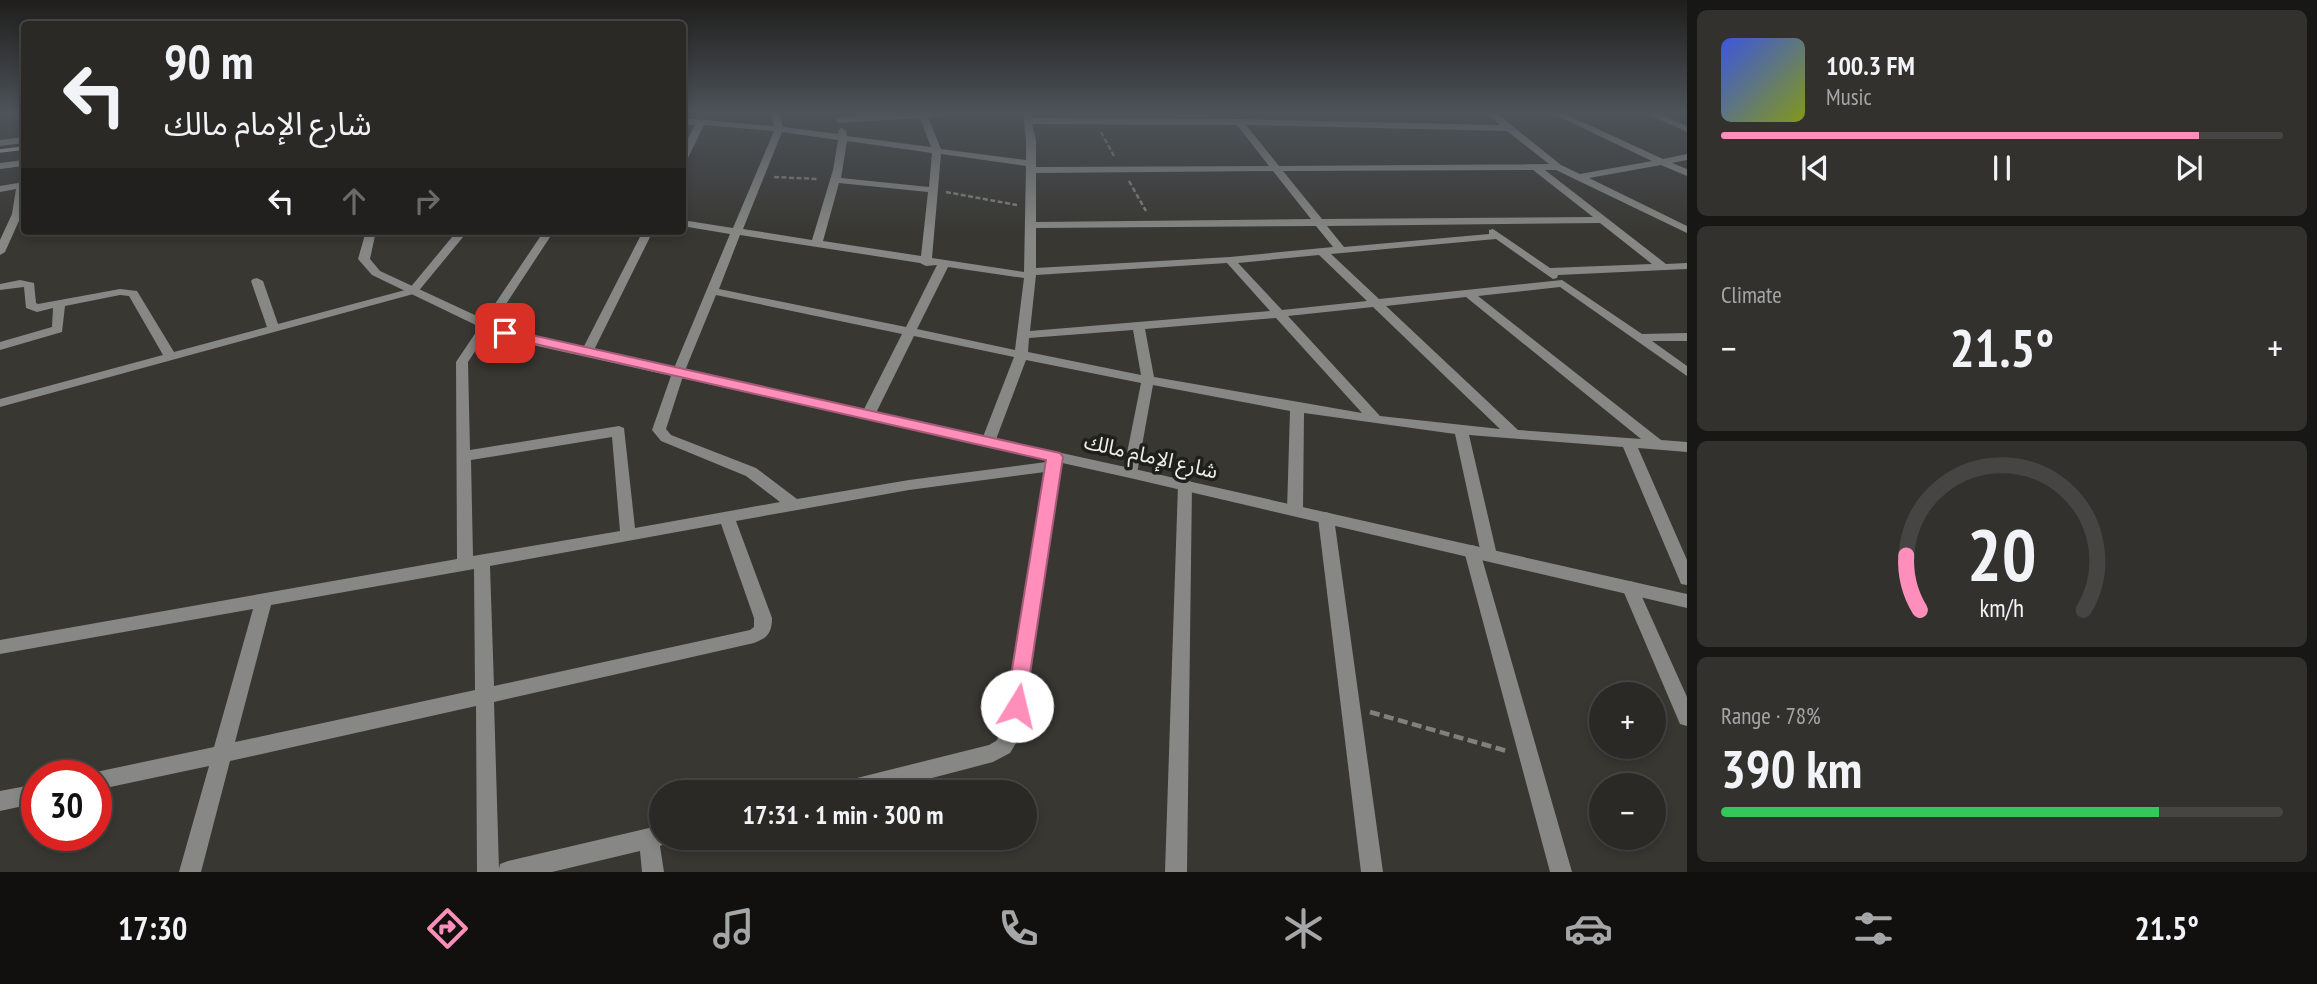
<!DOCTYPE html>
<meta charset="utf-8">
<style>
:root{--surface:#2a2926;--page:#32312e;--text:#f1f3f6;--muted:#a5a6a7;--line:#464543;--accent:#ff8eba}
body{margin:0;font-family:"PT Sans Narrow","Noto Sans Arabic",sans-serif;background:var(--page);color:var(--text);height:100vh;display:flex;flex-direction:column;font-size:26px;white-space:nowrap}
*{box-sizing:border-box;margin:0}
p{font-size:23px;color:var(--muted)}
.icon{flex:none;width:38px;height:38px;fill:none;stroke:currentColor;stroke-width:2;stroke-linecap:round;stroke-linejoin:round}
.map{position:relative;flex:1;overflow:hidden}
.drawer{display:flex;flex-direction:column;gap:10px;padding:10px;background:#171715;width:630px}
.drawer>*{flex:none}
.banner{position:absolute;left:21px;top:21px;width:665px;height:214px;border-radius:7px;box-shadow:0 4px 10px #0003,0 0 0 2px var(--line);background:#2a2926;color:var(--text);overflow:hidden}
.tools{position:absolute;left:1589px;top:682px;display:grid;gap:14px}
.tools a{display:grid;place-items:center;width:77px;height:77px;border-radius:50%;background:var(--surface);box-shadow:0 4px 10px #0003,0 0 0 2px var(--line);font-size:35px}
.speed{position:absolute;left:21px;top:760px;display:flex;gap:14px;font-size:35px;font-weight:700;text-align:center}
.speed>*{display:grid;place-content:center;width:91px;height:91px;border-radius:50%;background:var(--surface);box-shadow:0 4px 10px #0003,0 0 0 2px var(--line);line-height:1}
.speed .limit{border:10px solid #d22;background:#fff;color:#111}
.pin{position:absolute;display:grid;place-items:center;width:60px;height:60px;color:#fff;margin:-30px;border-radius:14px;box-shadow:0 4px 10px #0006}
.me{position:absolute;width:77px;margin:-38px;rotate:9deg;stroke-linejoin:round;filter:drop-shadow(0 0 5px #0008)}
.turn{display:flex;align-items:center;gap:24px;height:147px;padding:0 28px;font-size:32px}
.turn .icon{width:91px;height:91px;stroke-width:2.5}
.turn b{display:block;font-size:49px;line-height:60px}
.lanes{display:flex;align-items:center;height:66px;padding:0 28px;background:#0003;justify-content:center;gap:35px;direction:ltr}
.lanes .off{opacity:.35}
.big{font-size:52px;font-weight:800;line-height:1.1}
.drawer .tile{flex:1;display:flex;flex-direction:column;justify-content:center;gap:10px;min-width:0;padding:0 24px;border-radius:10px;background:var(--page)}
.drawer .dial{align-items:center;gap:0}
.dial svg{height:182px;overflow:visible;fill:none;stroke:var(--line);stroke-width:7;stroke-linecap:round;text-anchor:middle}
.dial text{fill:var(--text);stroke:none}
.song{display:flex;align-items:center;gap:21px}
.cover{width:84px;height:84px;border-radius:10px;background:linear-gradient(135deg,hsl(230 70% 55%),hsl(70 70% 35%))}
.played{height:7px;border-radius:4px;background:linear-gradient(90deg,var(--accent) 85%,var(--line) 85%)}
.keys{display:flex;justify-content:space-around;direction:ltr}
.heat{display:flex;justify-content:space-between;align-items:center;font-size:38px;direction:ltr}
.charge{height:10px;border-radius:5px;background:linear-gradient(90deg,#34c759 78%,var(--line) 0)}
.trip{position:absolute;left:649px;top:780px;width:388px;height:70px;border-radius:35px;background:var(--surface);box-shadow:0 4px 10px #0003,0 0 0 2px var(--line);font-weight:800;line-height:70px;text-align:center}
.tab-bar{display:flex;height:112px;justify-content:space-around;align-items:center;background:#11100f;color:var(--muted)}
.tab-bar .icon{width:49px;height:49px}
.tab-bar .active{color:var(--accent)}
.tab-bar b{font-size:32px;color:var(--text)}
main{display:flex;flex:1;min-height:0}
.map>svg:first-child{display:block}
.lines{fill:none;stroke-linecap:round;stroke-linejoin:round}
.path-far1{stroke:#81817c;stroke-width:2.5;stroke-dasharray:5 2.5;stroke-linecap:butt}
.path{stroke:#81817c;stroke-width:4.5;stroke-dasharray:10 4.5;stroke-linecap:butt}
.minor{fill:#878885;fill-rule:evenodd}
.tertiary{fill:#878885;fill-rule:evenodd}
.rail{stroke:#b7b6b2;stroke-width:3.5}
.route{fill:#ff8eba;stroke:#a65c79;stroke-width:2}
.labels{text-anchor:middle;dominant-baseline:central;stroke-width:7;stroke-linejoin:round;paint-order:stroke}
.street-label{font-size:21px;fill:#efefeb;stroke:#1f1f1c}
</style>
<main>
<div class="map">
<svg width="1687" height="872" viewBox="0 0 1687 872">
<rect width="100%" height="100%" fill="#383732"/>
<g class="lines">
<path class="path-far1" d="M1101,132L1114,156
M774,177L819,179
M1129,181L1146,211
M946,192L1017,205"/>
<path class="path" d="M1370,712L1507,751"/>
<path class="minor" d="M771,112H779L783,127L838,134L839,129L842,128L846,131L847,136L931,147L920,118L839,123L835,120L839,117L918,112H980L928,117L941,149L1026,160V140L1023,112H1029L1031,118L1239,119L1500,125L1485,112H1495L1561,165L1580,174L1652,161L1549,112H1561L1663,159L1687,154V160L1672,163L1687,169V176L1661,165L1589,178L1687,226V233L1556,170H1545L1666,264L1687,263V269L1558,275L1557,278L1553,279L1496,239L1331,254L1379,299L1562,280L1642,334L1687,333V341H1652L1687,366V376L1560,287L1478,296L1661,440L1687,442V452L1638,448L1687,560V585L1681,584L1679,579L1623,447L1469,435L1497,555L1495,559L1489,561L1483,559L1481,555L1572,872H1550L1464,551L1466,547L1472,545L1478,547L1481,554L1455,434L1304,413L1303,511L1300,515H1290L1287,511L1290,411L1153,385L1137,473L1130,478L1123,473L1141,383L1026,360L995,442L988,447L981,442L1014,357L914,336L875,415L868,419L861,415L902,334L716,295L684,373L666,429L671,435L756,468L797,499L909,480L1046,462L1049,455H1059L1061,466L1022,733L1010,753L993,762L875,793H827L830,786L837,783L989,745L996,741L1004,730L1045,472L909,490L736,521L772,618C772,632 768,638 754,643L494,702L499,869L500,864L508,861L662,825V838H671L669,842L660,846L664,872H642L640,851L552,872H477L476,706L230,761L201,872H179L209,766L96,790V775H89L96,772L214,747L253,609L0,654V640L457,559L456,362L544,231H554L468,362L470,450L619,426L624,428L635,528L780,502L746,476L661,441L652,430L672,373L730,234L682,226V220L733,228L774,131L704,125L687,160L682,163V150L695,125L682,124V118L774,126ZM1032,124L1237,125L1269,166L1036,167V140ZM1246,125L1507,131L1549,164L1279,166ZM782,132L838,140L833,170L812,240L743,229ZM847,141L932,153L929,187L841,178ZM941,154L1026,166L1024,272L932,258ZM1533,170L1593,217L1322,219L1283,171ZM1273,171L1311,219L1036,222V173ZM839,183L928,192L921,256L823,241ZM1600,223L1652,264L1550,268L1493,229L1489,230V234L1344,247L1327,226ZM1316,226L1333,247L1230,257L1036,268V228ZM740,235L920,263L926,266L937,265L906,327L719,289ZM1319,255L1367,301L1282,310L1238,263ZM1227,263L1270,311L1030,331L1036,275ZM948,267L1024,278L1015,350L917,329ZM1466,297L1641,439L1518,430L1386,306ZM1373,307L1500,429L1380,416L1288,316ZM1276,318L1362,413L1154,377L1145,329ZM1133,330L1141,375L1028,352L1029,338ZM612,437L620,531L473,556L471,460ZM721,524L754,618V627L750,630L494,686L490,566ZM474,569L475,690L235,742L271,605Z
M1643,112H1656L1687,126V132Z
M24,137V143L0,146V140Z
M24,182L22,214L5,252L0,255V240L12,214L16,189L0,192V186Z
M457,231H468L417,293L0,407V399L163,355L129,296L120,295L65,306L62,332L0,350V342L52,327L53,308L37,312L26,308L24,287L0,290V284L20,280L34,283L36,303L38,304L120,289L137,291L174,352L267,327L251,281L253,279L257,278L263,281L278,324L409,289Z
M643,231H653L593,352L591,355H583L581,352Z
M1185,480L1190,481L1192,485L1187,872H1165L1178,485L1180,481Z
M1326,512L1331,514L1334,518L1383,872H1361L1318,518L1321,514Z
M1630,581L1636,583L1638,588L1687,697V726L1680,724L1622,588L1624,583Z
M37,784V803L0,811V791Z"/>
<path class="tertiary" d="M24,160V166L0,169V163Z
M366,231H376L370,259L380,271L492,323L527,336L1130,468L1687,594V608L1130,478L519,342L484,329L372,275L358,259Z"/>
<path class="rail" d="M0,151L24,148"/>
</g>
<linearGradient id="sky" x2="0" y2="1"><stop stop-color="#1f1e1c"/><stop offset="0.48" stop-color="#4d535a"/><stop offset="1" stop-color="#4d535a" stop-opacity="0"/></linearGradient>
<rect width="1687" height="235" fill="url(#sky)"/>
<path class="route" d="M505,329L1060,453L1063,457L1024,713L1017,715L1009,713L1006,706L1046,460L500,336V330Z"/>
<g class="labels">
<g class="street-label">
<text transform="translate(1151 456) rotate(13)">شارع الإمام مالك</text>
</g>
</g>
</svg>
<div class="tools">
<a>+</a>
<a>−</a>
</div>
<div class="speed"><div class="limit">30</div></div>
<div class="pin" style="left:505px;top:333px;background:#d93025"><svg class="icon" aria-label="arrive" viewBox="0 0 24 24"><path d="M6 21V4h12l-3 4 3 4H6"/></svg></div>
<svg class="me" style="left:1017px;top:706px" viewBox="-20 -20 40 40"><circle r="19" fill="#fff"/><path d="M0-13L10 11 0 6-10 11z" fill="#ff8eba"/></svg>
<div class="trip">17:31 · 1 min · 300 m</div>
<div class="banner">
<div class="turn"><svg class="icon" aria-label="left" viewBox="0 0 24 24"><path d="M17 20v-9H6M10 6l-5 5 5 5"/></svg><div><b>90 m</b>شارع الإمام مالك</div></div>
<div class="lanes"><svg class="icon" aria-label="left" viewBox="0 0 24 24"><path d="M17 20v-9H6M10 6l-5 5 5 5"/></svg><svg class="icon off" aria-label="ahead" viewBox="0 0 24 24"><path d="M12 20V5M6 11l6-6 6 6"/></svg><svg class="icon off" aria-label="right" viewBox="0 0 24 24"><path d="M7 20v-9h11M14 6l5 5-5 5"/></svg></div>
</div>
</div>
<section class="drawer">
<div class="tile">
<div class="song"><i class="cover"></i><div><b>100.3 FM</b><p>Music</p></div></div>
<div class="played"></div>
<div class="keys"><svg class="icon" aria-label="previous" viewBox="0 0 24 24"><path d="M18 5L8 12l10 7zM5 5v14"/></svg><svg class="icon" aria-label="pause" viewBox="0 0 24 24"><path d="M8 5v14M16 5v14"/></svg><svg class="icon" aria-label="next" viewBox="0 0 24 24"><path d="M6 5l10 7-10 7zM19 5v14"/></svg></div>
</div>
<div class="tile"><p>Climate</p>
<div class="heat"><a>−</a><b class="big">21.5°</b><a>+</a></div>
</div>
<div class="tile dial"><svg viewBox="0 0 100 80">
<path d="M14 69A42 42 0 1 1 86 69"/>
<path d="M14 69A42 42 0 0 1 8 45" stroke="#ff8eba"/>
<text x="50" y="56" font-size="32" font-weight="700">20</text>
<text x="50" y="72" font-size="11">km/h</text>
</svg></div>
<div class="tile"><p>Range · 78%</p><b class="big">390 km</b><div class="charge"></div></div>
</section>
</main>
<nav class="tab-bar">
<b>17:30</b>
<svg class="icon active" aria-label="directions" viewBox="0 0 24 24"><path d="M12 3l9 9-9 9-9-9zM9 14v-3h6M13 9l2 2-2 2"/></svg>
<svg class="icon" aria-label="music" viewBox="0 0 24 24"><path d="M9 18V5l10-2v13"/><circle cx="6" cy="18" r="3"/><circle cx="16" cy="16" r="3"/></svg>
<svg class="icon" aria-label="phone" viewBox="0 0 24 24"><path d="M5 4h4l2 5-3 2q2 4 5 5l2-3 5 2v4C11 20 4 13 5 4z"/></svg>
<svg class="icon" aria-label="climate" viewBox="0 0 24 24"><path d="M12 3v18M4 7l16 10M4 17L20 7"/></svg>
<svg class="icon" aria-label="car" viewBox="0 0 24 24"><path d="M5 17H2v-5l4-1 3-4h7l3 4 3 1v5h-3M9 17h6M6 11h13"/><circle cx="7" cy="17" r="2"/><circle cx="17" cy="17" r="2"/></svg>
<svg class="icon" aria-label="filters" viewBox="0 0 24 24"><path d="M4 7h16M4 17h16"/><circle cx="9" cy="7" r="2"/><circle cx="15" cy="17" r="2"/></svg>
<b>21.5°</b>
</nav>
